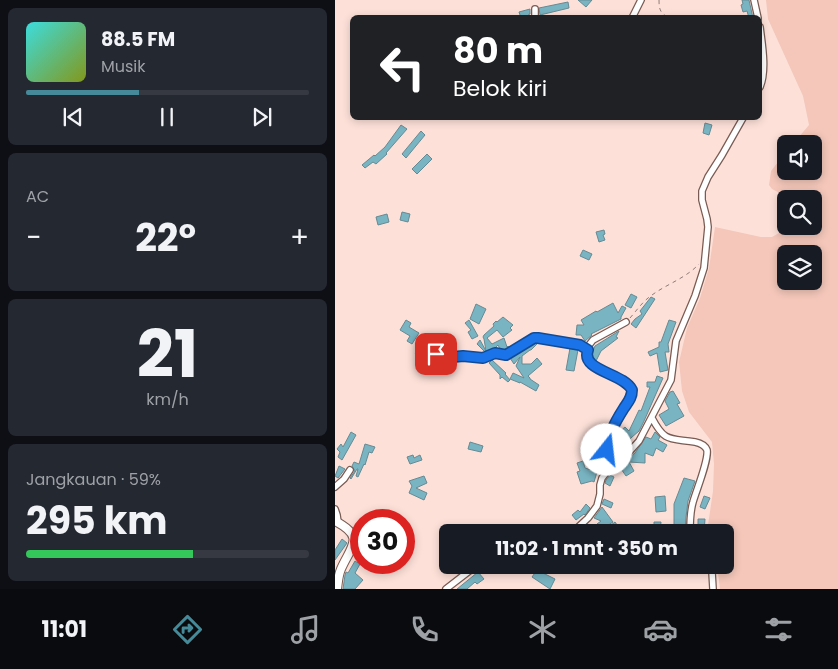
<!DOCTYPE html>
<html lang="id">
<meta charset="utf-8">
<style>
:root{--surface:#171b24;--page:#242831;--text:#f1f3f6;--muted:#9ea1a6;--line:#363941;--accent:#468999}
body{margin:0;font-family:Poppins,sans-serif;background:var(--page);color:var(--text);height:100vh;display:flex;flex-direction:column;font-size:19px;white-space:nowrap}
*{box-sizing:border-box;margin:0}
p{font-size:16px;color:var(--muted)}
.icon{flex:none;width:28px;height:28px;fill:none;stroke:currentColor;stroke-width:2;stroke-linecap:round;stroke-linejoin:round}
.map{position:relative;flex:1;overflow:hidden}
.drawer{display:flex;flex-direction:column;gap:8px;padding:8px;background:#0d0f14;width:335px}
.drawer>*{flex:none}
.guide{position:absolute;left:15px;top:15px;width:412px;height:105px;border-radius:8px;box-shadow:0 2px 8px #0003;background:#202124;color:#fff;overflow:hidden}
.controls{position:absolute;left:442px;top:135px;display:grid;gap:10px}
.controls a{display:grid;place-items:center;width:45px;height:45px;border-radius:8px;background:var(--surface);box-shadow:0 2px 8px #0003;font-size:25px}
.speed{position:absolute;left:15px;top:509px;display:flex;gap:10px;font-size:25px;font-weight:700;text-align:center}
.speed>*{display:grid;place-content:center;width:65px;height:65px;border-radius:50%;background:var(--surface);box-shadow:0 2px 8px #0003;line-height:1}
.speed .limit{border:8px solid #d22;background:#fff;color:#111}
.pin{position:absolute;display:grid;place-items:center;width:42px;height:42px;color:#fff;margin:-21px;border-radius:10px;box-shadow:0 2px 8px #0006}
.me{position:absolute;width:55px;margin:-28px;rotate:16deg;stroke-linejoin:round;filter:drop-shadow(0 0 4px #0008)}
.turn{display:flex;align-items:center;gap:18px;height:105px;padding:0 20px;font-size:22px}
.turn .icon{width:65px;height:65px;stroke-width:2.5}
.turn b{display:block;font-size:35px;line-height:42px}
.big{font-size:38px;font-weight:700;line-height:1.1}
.drawer .tile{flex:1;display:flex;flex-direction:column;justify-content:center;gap:8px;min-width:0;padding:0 18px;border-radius:8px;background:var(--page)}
.drawer .dial{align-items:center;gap:0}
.dial b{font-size:65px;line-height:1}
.song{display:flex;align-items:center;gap:15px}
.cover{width:60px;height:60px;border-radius:8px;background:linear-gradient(135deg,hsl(180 70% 55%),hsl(70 70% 35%))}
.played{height:5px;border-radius:2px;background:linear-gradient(90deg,var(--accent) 40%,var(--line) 40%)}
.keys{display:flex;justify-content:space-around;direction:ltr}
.heat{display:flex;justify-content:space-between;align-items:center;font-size:28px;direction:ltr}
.charge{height:8px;border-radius:4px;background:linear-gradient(90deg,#34c759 59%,var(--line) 0)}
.trip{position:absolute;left:104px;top:524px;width:295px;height:50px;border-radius:8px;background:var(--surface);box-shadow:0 2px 8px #0003;font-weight:700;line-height:50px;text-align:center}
.tab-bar{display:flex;height:80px;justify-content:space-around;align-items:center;background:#090b0e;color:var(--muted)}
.tab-bar .icon{width:35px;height:35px}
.tab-bar .active{color:var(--accent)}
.tab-bar b{font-size:22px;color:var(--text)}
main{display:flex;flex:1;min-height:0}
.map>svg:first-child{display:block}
.green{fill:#f4c7ba;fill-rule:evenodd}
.building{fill:#79b4c2;stroke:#668a93}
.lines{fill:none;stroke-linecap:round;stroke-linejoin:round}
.minor-casing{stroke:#795b53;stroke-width:8}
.tertiary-casing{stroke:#795b53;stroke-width:10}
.path{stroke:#8f7c76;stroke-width:1;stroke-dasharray:4 4;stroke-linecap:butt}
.minor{stroke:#fff;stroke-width:5.5}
.tertiary{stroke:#fff;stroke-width:8}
.route-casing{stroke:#114b97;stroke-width:12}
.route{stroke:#1a73e8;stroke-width:9}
</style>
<main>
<section class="drawer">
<div class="tile">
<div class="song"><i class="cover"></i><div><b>88.5 FM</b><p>Musik</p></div></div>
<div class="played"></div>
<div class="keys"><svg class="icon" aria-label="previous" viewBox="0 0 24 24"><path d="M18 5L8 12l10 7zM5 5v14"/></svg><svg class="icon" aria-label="pause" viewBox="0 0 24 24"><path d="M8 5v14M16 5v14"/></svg><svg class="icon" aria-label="next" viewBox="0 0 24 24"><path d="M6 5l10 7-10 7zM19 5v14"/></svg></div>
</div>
<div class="tile"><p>AC</p>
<div class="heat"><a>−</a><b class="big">22°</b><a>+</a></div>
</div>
<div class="tile dial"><b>21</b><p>km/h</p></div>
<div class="tile"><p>Jangkauan · 59%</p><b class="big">295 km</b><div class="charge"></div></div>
</section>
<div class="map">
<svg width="503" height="589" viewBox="0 0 503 589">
<rect width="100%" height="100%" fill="#fde1d9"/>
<path class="green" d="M431,0H503V589H385L382,565H390V532H372L378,491L379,464L377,442L354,412L347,391L344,362L352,328L365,298L374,268L380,227L426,237H437L451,229V226H479V199H456L437,189L434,185L436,171L451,152V171H479V144H458L474,125L468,96L433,19ZM451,254H479V281H451Z"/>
<path class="building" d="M243,0H257L251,7Z
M407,0H414L418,18H414L412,11L408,12L406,5L408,4Z
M233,2L234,8L205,15L204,8Z
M195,9V14L193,15L194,18H186L184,12Z
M370,123L377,125L374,135L368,133Z
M66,125L72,129L51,153L52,154L41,164L38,162L30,168L27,165L39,155L40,156L50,147Z
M86,131L90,135L71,158L67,154Z
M92,154L97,159L82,174L77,169Z
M67,212L75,214L73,222L65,220Z
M52,214L54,222L43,225L41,217Z
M269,230L270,234L268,235L270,240L264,242L261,232Z
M248,250L257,254L254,260L245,256Z
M296,294L302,297L296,308L290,305Z
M316,297L320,299L301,328L296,324L300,319L307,314L305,311Z
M278,303L283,313L287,306L291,308L286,317V319L256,334L257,335L250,341L246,335H241L242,325H249L246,320L261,311L262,312Z
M141,304L151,309L144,324L135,319Z
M168,317L178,325L175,328L177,330L168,337L162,330L152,338L157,344L169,338L172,347L173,346L174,348L170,350L165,349L163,345L160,348L150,352L142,344L145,340L151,351L149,339L148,337L149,335L159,326L158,324L161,321L162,322Z
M71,320L76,323L74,327L84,333L77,344L72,341L75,336L65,330Z
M134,320L143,336L137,339L133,332L136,330L130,323Z
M334,320L341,322L333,344L334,352H330L333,370L325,372L322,353L315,356L313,352L324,347V342H326Z
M284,331L281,337L283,338L266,351L261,361L258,360L256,355L260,346Z
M91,334L95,340L99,337L102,342L91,348L96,354L92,359L86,354V355L83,353L80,354L90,342L86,338Z
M201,342H204L196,350H195L187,356V364H196L202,358L207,364L193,376L195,378V379L204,385L201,391L185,382V383L175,379L178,373L189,378L181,366L185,357L179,364L175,358Z
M235,348L243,350L239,371L231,370Z
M157,360L171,373L170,374L175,380L173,382L167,377L165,379V375L154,363Z
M322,376L328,378L309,421L304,431L289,444L292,448L281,456L277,448V446L285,450L279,440L280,437L284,435L283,433L290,427L294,431L304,410L306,411L315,387H312V382H320Z
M338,391L345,403L342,404L349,416L331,426L324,415L334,409L330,401L335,392Z
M266,425L273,427L266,449L259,446L263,438Z
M16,432L21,435L7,460L3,457L5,452L2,449L6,444L8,447Z
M320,432L325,437L323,440L332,445L328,452L321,448L318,456L310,453V463L294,462L299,471L291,476L284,466L300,453L311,437L316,439Z
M135,442L148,446L146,452L133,449Z
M30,444L40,447L37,453L34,452L30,465L29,464L23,477L21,476L23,469H22L16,479L15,478L20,471L17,466L19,462L24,464Z
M266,452L264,456L267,463L260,467L255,458Z
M78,455L79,458L85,455L87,460L75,464L72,457Z
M248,461L250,468L262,472L259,482L257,481L246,484L242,472L245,471L242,463Z
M4,466L10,469L3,478L0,476Z
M275,475L279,477L275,486L270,483L271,480Z
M89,476L92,483L81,488L92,493L89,500L74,493L77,486L74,481Z
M349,478L360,481L353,501L351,517L350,532H339V504Z
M330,496L331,511L321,512L320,497Z
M369,496L375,498L370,509L365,507Z
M269,499L278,503L276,508L267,504Z
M251,504L255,508L250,515L249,514L241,520L237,515L243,510L245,512Z
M267,507L278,522L266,530L262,524L266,521L259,518Z
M363,519H370L369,532H363Z
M280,522L287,532H281L278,529L276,525Z
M319,522H326L325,532H319Z
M7,539L12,543L0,560V550Z
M20,561L25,564L20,573L28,580L20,589H8L10,575L11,572L13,573Z
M126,565H132L133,566L122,574L119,569Z
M202,570L220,579L215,589L197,577Z
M143,572L149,579L142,584L140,582L132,589H122Z"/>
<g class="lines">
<g class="minor-casing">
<path id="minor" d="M419,0L423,18
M200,9V18
M297,18L306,0
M425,27C427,44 432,70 425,87
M99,350L104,357L108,358L128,356L148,358L160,353L171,355L199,338L203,337L245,345L253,350
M317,418C330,443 335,438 360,442C365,443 370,445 372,450C374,460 361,491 358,502C355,512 355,522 355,532
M278,464L272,450V446L281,421L297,394V390L295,386L292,383L254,363L251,355L254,345L258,340L291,322
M0,487L9,479L15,470
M0,509L2,515L3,522
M238,532L253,518L262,506L265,494V485L267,478L271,473L278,464L295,451L304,441L336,380L341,341L360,296L369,268L373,227L372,219L367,200V191L373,177L387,155L408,118
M373,565L377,572L378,589
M111,589L142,565"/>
</g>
<g class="tertiary-casing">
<path id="tertiary" d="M0,521C31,537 16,546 6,569C3,576 3,582 2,589"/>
</g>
<path class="path" d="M324,0C324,9 325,14 335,18
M295,318C302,310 308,301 317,295C332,284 351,278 364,264"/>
<use href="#minor" class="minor"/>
<use href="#tertiary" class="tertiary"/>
</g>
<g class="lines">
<g class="route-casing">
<path id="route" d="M101,354L104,357L108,358L128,356L148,358L160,353L171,355L199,338H203L245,345L253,350C245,371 289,373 297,390C297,398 293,402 289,408C282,419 271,438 272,450"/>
</g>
<use href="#route" class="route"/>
</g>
</svg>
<div class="controls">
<a><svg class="icon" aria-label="sound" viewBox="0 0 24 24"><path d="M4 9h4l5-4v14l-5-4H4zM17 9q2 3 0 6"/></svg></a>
<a><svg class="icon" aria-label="search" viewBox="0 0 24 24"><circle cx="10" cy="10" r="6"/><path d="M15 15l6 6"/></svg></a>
<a><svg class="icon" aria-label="layers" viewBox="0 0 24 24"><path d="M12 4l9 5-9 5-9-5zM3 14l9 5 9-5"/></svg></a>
</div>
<div class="speed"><div class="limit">30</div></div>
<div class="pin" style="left:101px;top:354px;background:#d93025"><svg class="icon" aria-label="arrive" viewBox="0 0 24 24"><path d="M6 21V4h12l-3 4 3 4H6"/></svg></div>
<svg class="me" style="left:272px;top:450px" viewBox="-20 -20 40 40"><circle r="19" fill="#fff"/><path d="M0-13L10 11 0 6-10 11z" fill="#1a73e8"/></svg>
<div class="trip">11:02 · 1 mnt · 350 m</div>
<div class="guide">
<div class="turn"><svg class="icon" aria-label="left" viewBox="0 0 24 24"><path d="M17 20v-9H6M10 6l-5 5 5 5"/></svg><div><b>80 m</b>Belok kiri</div></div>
</div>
</div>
</main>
<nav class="tab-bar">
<b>11:01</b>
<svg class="icon active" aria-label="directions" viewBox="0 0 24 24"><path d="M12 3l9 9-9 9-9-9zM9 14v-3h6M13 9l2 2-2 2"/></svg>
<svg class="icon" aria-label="music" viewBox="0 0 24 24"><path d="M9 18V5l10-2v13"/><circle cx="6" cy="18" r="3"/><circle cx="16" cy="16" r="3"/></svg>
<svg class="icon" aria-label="phone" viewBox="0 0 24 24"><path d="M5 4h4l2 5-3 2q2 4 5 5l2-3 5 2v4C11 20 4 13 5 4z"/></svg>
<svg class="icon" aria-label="climate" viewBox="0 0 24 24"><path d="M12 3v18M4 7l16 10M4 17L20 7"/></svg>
<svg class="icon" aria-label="car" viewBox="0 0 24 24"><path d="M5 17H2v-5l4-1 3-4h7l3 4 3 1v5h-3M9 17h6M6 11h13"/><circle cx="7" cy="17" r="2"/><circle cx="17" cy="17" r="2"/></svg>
<svg class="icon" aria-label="filters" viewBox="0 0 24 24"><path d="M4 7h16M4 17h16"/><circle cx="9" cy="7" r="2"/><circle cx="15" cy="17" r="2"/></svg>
</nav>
